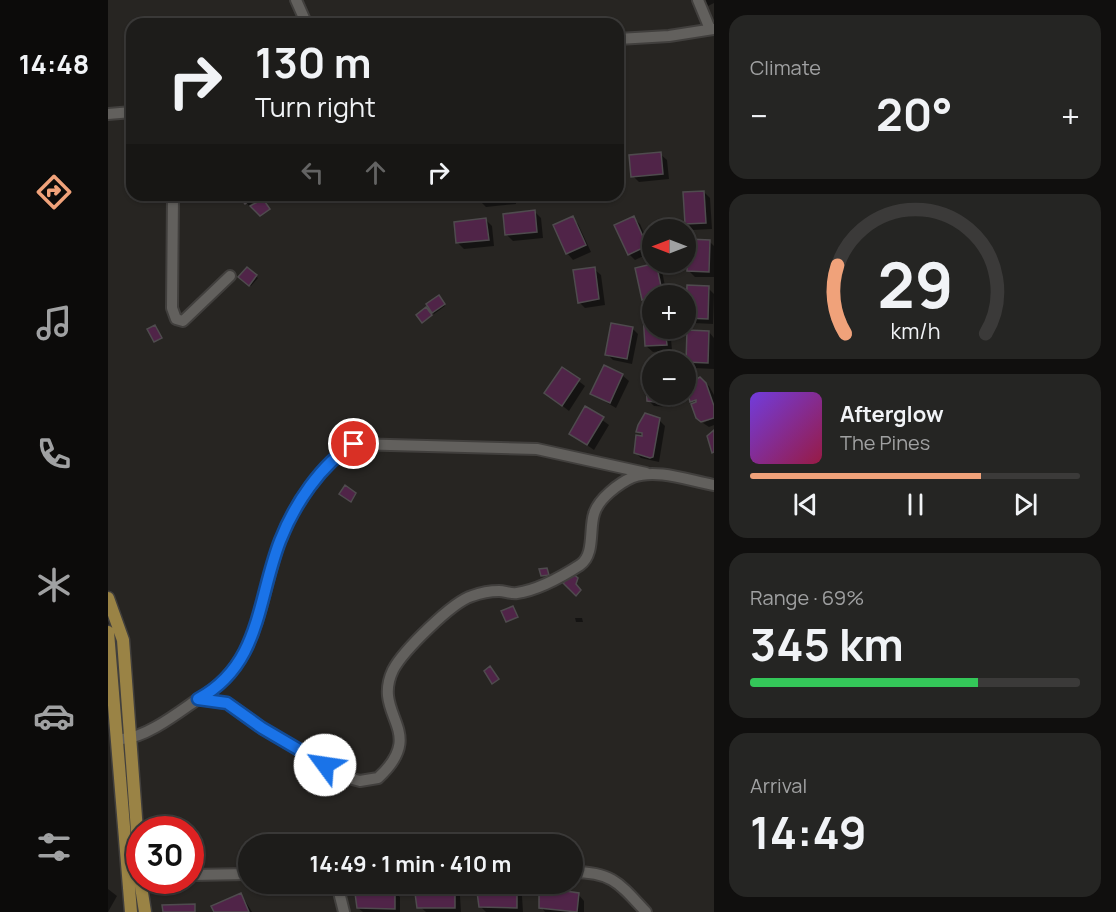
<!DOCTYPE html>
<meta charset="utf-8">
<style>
:root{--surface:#1d1c1a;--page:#252523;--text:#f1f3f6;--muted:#a0a1a2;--line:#3b3a39;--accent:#f0a27a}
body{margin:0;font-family:Manrope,sans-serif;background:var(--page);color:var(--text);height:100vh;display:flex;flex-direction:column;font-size:22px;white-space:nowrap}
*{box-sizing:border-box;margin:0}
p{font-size:20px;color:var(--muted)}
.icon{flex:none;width:33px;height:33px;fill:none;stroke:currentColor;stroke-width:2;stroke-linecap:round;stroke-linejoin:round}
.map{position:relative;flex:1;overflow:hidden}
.side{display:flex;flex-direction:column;gap:15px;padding:15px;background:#100f0e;width:402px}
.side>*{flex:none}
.hud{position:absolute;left:18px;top:18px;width:498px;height:183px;border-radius:18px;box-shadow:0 2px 4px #0004,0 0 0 2px var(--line);background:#1d1c1a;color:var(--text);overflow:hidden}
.needle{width:39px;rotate:270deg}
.buttons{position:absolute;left:534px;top:219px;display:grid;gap:12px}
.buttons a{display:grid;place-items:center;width:54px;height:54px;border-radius:50%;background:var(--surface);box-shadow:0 2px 4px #0004,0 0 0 2px var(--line);font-size:30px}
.speed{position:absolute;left:18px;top:816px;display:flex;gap:12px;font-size:30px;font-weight:700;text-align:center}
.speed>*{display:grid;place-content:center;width:78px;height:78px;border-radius:50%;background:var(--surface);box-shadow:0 2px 4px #0004,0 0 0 2px var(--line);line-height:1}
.speed .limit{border:9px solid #d22;background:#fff;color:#111}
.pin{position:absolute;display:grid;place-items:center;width:51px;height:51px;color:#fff;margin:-26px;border:3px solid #fff;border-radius:50%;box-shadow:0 2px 6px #0007}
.me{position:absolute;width:66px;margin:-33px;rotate:301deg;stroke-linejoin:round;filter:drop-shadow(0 0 4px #0008)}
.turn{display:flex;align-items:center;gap:21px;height:126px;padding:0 30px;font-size:27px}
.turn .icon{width:78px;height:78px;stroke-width:2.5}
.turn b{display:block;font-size:42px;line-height:51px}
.lanes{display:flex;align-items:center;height:57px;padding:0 30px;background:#0003;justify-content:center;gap:30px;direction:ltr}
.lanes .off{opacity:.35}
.big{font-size:45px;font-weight:700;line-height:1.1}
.side .widget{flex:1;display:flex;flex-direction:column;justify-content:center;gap:9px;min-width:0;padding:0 21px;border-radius:18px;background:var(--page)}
.side .dial{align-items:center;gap:0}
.dial svg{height:156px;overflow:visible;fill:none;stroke:var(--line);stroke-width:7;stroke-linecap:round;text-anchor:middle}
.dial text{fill:var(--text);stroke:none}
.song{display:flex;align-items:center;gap:18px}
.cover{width:72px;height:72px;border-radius:9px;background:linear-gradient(135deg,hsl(260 70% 55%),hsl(340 70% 35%))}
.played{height:6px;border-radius:3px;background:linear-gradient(90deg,var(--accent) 70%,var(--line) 70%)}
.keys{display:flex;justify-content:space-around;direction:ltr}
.heat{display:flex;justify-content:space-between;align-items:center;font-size:33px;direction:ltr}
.charge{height:9px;border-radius:4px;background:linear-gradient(90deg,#34c759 69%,var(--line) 0)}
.trip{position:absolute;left:130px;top:834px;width:345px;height:60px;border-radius:30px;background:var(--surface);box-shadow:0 2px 4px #0004,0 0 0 2px var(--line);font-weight:700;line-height:60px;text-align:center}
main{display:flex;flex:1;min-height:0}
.menu{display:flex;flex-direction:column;width:108px;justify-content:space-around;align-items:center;background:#0c0b0a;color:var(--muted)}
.menu .icon{width:42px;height:42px}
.menu .active{color:var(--accent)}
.menu b{font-size:27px;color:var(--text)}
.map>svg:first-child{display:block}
.shadow{fill:#0007}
.building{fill:#502448;stroke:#4f4b4e;stroke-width:1.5}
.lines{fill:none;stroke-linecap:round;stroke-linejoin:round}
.minor-casing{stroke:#413f3d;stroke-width:14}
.major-casing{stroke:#413f3d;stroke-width:15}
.minor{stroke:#62605d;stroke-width:10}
.major{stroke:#9a8345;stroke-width:12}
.route-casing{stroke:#114b97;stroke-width:15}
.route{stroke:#1a73e8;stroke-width:10}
</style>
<main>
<nav class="menu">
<b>14:48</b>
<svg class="icon active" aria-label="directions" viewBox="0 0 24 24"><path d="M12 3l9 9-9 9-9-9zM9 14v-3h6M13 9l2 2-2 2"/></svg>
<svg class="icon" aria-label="music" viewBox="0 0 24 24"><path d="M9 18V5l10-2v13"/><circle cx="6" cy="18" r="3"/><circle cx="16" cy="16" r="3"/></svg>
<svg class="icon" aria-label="phone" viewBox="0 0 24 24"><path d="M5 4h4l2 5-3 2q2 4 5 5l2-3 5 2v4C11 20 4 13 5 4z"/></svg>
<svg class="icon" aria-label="climate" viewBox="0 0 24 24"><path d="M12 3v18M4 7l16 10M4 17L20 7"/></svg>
<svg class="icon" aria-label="car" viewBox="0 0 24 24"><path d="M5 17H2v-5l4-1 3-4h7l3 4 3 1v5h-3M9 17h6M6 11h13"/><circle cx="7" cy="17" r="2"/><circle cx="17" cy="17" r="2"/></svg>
<svg class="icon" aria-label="filters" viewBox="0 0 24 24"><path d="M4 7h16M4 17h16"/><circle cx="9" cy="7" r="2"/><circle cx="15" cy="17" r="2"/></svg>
</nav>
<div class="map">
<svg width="606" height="912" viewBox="0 0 606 912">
<rect width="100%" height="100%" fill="#272522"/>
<path class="shadow" d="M596,0H606V3L600,6Z
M552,154L559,160L561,179L531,182L525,176Z
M596,192L602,198L604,229L584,230L578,224Z
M133,195H153L141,206Z
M372,195H407L408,204L378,207L372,201Z
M423,195H456V196L427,199Z
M427,212L433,218L435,238L405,241L399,235Z
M464,218L470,224L483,252L465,260L459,253L447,225Z
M525,218L532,224L544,252L527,260L521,254Z
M378,220L384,226L386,246L356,249L350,243Z
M601,241L606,246V277H587L581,271Z
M547,265L554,271L559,296H544V304L541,305L535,299Z
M139,269L150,278L143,286L132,277Z
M486,269L493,275L497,305L477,308L471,302Z
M600,288L606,294L605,324L586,323L579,317Z
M332,298L337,306L326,314L320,304Z
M544,315V328H562L564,350L545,352L538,346L536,316Z
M524,328L530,334L524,364L505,360L499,354Z
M601,332L606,338V369L586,368L580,362Z
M544,363V394H564V407L546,406L540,400V384H544L539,379L542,364Z
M455,369L477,386L461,411L438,393Z
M514,375L521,381L508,408L484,394Z
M592,379L601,386L606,395V415L583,401Z
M478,408L501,425L486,450L463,434Z
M535,417H548L557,426L551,462L533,458L527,452L536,438L530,431Z
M606,418V425L601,427L595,423Z
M467,618H474L475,622H468Z
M0,889L9,896L0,912Z
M346,890L352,896L353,912H318L309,904Z
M408,890L414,896L415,912H378L373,907Z
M286,891L292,897V912H255L250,908Z
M133,894L144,912H108Z
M470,894L476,901V912H437L433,907Z"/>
<path class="building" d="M553,152L555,174L523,177L521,155Z
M596,191L598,223L577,224L575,192Z
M130,195H148L137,204Z
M370,195H403V199L371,202Z
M155,199L162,209L152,216L142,206Z
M427,210L429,232L397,235L395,214Z
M465,216L478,245L458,254L445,225Z
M526,216L539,246L520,255L506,225Z
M378,218L381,240L348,243L346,222Z
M580,239L602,240L601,272L579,271Z
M548,263L555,295L534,300L527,268Z
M139,267L149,275L141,286L130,277Z
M487,267L491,299L470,303L465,270Z
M579,285L601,286L600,319L578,318Z
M331,295L337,304L324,313L318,304Z
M318,307L324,315L314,323L308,315Z
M544,313V328H557L559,345L537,346L535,314Z
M503,323L525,327L519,359L497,355Z
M47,325L54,338L46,342L39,329Z
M579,330L601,331L600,363L578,362Z
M544,360H556L544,362V394H559L556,403L539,401L538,382H544V380H538V373Z
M496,365L515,374L502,403L482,394Z
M454,367L472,379L454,406L436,393Z
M592,377L598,383L606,406V418L593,422L588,418L583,404L588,402V400L582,402L578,385Z
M477,406L496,417L479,445L461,434Z
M537,413L552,418L545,457L542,458L526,453L528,435L534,436V433L528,432L530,425Z
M606,430V452L604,453L599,436Z
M237,485L248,493L243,502L231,494Z
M439,568L441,575L433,576L431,569Z
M464,573L470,578L468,584L473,590L468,596L455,583Z
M405,606L410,617L398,622L393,611Z
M382,666L391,679L384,684L376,671Z
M375,887L409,888V908L371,907L369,892Z
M253,888L287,889V909L249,908L247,893Z
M313,888H347V908H309L307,893Z
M437,888L471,893L469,912L431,908V893Z
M133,893L141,912H106L103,906Z
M87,904V912H55L54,905Z"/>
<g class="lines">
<g class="minor-casing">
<path id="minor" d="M188,0L196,18
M590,0L602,29
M510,39L561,36L606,29
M0,114L24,112
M65,195L64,308L68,319L75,321L122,276
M90,699C153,664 150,600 172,541C186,505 213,464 246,444L429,449L538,473
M14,739C38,738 71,712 90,699L119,703L154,728L237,777L252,781L270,778C321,731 263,716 285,670C295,651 344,602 364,596C372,593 383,591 391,591C397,591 403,594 409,593C430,590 455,576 472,565C487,555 481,529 486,514C490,499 511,483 525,477C549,468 582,481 606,485
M465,872C505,872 512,884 538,912
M82,875L141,874
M229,884L236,912"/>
</g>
<g class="major-casing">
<path id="major" d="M0,598L15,640L32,872
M0,632L23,912
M32,880L37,912"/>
</g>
<use href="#minor" class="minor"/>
<use href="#major" class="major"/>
</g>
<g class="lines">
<g class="route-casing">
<path id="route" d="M217,765L154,728L119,703L90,699C153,665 149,600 172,541C186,505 213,464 246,444"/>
</g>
<use href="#route" class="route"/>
</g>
</svg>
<div class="buttons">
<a><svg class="needle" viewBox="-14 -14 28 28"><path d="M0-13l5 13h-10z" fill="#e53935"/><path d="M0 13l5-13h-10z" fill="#a0a1a2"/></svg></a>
<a>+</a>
<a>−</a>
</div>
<div class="speed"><div class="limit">30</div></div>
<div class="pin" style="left:246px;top:444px;background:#d93025"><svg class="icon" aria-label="arrive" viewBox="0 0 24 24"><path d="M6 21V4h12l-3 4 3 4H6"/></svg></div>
<svg class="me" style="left:217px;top:765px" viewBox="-20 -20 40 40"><circle r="19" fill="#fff"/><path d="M0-13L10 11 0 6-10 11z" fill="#1a73e8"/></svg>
<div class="trip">14:49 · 1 min · 410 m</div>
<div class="hud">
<div class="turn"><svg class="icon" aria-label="right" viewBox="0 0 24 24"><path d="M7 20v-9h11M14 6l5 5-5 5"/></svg><div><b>130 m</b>Turn right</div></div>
<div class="lanes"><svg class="icon off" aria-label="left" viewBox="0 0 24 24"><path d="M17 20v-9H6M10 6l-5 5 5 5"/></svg><svg class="icon off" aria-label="ahead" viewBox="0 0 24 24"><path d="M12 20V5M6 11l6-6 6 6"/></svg><svg class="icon" aria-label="right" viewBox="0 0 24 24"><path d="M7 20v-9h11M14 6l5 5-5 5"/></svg></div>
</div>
</div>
<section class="side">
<div class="widget"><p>Climate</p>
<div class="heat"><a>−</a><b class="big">20°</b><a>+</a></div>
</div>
<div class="widget dial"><svg viewBox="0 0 100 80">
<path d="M14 69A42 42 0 1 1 86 69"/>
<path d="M14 69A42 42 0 0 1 10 34" stroke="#f0a27a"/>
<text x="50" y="56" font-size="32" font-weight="700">29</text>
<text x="50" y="72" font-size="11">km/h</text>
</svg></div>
<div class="widget">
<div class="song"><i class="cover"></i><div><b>Afterglow</b><p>The Pines</p></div></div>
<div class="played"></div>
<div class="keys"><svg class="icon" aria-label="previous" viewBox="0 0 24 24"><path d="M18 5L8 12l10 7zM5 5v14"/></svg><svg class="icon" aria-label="pause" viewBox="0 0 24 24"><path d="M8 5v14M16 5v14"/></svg><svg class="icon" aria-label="next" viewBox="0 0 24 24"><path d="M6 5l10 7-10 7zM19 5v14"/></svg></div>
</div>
<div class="widget"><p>Range · 69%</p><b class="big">345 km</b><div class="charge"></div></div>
<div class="widget"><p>Arrival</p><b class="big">14:49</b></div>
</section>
</main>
